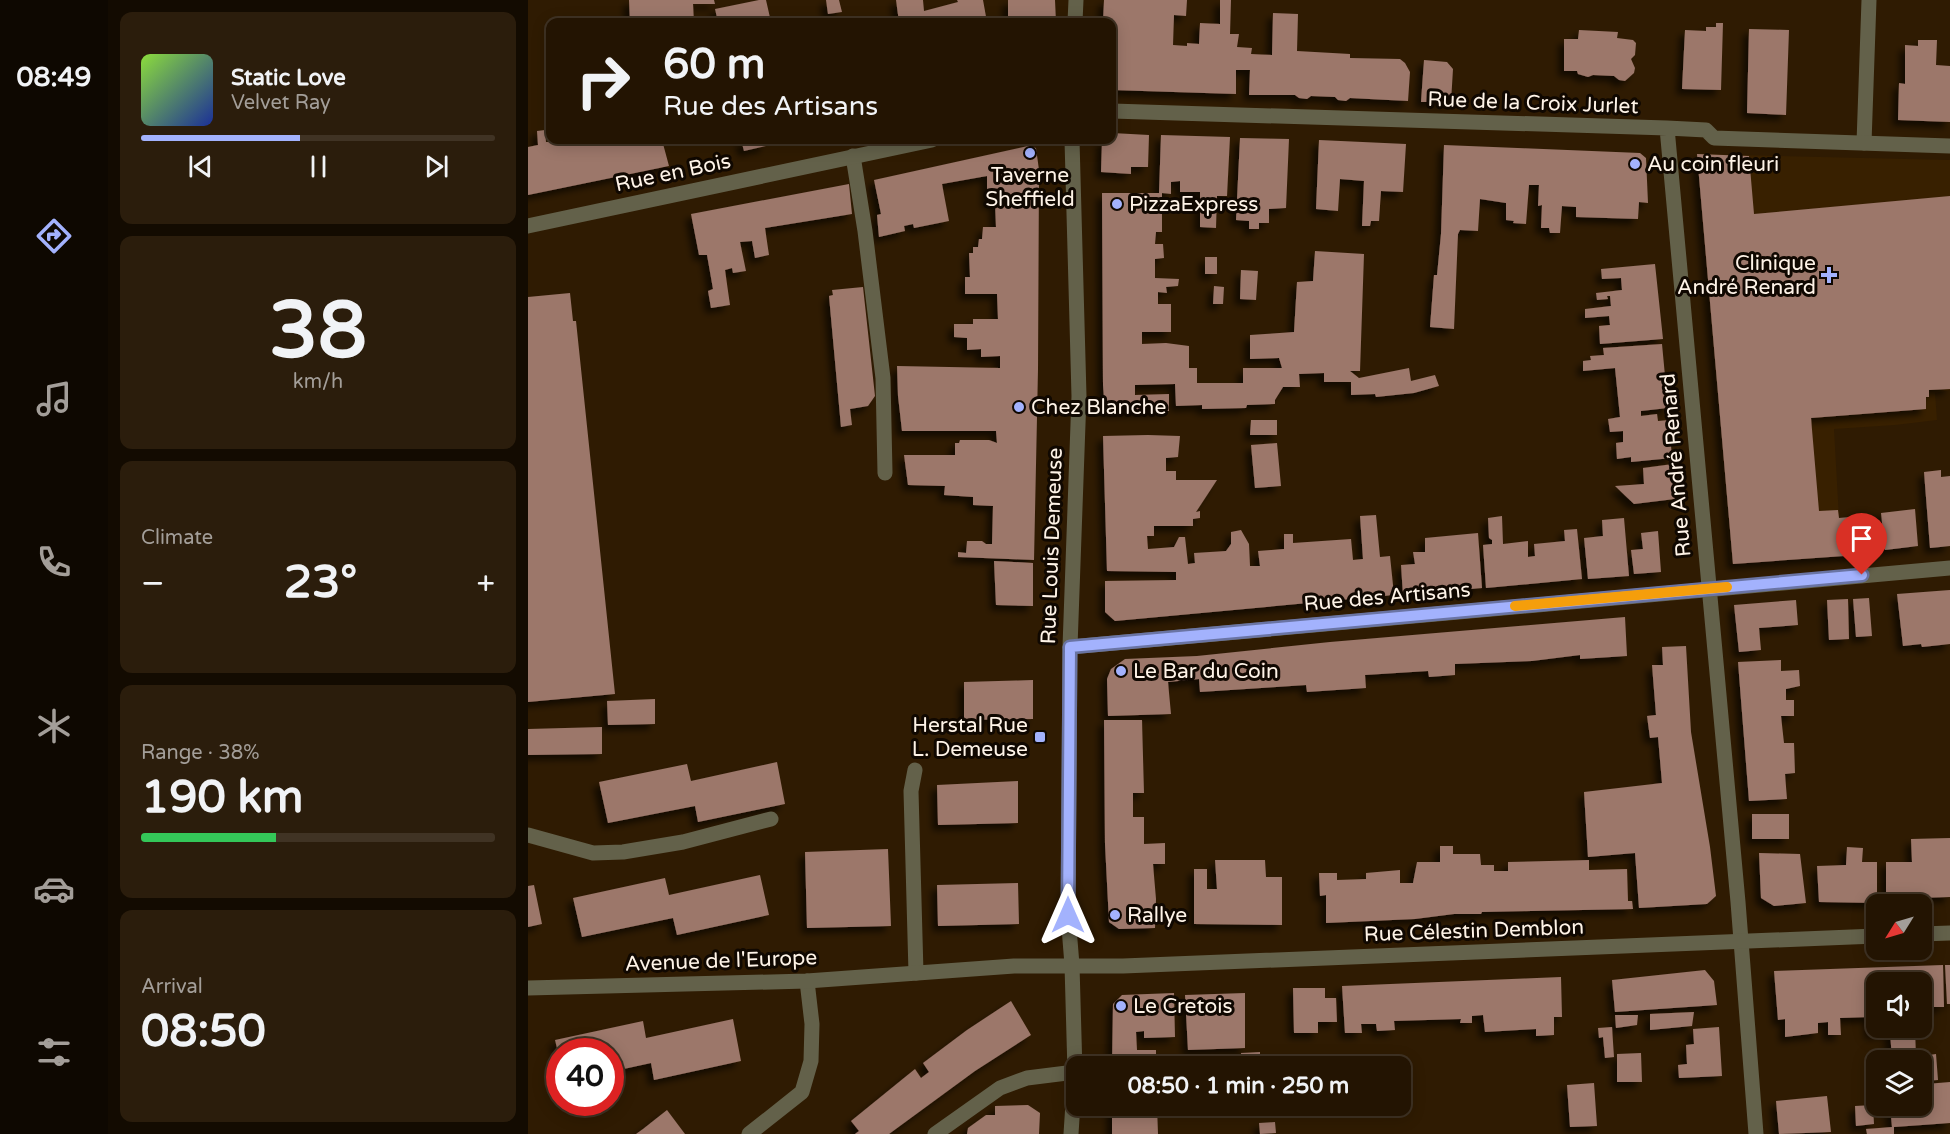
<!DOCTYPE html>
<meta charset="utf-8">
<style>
:root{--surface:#231402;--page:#2b1d0c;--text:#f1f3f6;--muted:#a39e99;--line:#403324;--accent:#a3b2fd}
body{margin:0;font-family:"Varela Round",sans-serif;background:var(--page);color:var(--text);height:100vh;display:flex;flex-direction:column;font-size:22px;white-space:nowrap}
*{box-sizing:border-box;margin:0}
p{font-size:20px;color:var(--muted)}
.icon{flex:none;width:33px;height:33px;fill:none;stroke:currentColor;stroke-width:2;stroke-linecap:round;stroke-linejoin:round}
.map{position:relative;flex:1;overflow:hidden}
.details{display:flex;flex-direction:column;gap:12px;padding:12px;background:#130b01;width:420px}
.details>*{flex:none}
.top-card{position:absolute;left:18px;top:18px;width:570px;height:126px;border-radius:12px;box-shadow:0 3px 15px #0003,0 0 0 2px var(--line);background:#231402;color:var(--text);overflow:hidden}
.needle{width:39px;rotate:233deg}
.fabs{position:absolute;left:1338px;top:894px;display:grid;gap:12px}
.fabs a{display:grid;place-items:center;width:66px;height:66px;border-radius:12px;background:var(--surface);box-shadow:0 3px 15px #0003,0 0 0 2px var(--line);font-size:30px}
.speed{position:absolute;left:18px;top:1038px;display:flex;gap:12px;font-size:30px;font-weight:700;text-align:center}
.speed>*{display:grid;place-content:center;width:78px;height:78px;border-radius:50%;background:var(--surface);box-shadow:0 3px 15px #0003,0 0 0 2px var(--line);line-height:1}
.speed .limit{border:9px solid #d22;background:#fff;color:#111}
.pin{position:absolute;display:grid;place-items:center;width:51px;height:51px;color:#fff;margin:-62px -26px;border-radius:50% 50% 50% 0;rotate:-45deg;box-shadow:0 0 6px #0007}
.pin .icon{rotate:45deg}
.me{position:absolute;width:66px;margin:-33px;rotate:0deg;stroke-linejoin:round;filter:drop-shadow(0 0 4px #0008)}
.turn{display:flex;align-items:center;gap:21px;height:126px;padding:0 18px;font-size:27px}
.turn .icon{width:78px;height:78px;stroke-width:2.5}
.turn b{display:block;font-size:42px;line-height:51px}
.big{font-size:45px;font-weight:800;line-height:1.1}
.details .card{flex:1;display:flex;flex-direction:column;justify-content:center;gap:9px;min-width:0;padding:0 21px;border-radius:12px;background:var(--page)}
.details .dial{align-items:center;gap:0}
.dial b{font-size:78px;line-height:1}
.song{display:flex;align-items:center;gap:18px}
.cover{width:72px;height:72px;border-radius:9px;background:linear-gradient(135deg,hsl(90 70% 55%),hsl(230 70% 35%))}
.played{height:6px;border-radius:3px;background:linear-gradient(90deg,var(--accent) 45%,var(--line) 45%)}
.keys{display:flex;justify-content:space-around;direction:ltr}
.heat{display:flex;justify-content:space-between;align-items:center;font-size:33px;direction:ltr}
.charge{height:9px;border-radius:4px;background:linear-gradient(90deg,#34c759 38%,var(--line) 0)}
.trip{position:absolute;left:538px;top:1056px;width:345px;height:60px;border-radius:12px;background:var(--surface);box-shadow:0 3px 15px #0003,0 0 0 2px var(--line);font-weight:800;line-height:60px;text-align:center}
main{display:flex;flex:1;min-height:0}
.dock{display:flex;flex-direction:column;width:108px;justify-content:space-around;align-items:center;background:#0e0801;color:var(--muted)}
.dock .icon{width:42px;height:42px}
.dock .on{color:var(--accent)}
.dock b{font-size:27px;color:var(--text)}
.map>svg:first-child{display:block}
.built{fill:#382000}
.building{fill:#9c776b;filter:url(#shadow)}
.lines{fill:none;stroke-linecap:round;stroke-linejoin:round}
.service{stroke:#63614a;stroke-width:15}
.minor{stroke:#63614a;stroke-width:15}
.tertiary{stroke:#63614a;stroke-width:15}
.route-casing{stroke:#6a74a4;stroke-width:15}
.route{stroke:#a3b2fd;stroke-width:10}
.slow{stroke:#f59e0b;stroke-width:10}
.poi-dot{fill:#a3b2fd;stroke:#100801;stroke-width:2}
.labels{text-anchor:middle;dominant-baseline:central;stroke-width:6;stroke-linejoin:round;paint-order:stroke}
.street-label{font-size:21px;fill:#fef3e7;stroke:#100801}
.poi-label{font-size:21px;fill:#fef3e7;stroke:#100801;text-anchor:start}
</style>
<main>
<nav class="dock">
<b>08:49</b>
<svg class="icon on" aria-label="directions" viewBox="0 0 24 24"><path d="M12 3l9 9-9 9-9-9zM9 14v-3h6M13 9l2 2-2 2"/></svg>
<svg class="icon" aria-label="music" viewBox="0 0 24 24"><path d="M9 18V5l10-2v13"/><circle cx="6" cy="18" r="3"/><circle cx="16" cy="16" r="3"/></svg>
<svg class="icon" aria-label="phone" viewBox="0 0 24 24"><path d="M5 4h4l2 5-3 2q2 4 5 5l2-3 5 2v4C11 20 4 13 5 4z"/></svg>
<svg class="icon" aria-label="climate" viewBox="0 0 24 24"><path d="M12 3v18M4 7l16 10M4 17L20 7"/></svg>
<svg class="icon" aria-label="car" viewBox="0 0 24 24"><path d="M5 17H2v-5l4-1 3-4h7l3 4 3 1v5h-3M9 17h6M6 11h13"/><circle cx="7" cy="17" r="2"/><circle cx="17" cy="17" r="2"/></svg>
<svg class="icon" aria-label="filters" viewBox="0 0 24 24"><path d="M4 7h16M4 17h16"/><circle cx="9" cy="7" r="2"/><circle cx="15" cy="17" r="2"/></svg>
</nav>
<section class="details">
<div class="card">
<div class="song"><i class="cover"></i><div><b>Static Love</b><p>Velvet Ray</p></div></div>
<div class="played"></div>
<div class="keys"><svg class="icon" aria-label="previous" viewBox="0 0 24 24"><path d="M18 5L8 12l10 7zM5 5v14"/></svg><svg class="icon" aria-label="pause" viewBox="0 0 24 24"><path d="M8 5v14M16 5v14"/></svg><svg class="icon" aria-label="next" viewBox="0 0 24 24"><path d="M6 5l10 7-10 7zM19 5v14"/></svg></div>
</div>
<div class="card dial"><b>38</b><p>km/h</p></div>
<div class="card"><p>Climate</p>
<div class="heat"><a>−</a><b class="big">23°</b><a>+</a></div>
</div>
<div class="card"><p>Range · 38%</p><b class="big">190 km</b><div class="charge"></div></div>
<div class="card"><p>Arrival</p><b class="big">08:50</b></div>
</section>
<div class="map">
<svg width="1422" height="1134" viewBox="0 0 1422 1134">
<defs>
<filter id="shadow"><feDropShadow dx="-5.5" dy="5.5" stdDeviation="3" flood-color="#0009"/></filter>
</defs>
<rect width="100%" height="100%" fill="#2f1b02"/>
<path class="built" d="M1169,154L1422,160V390L1407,393L1409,420L1367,425L1306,429L1311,518L1316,556L1202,564Z"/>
<path class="building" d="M101,0H186L187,4H165L166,22H102Z
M231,0H238L243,22H190L187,9Z
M298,0H311L314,12L300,14Z
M368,0H395L396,11L430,2L429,0H455L459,22H371Z
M480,0H527L528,22H480Z
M576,0H659L658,16L646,15L645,45L659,46V43L671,44L672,23L692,24V0H703L702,34H711L709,47L724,48L723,54L744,55L745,13L770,14L769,51L822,54V58L872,59L877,63L882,72L880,101L822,98L818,101L810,100L807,97L783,96L779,99L771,98L767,95H721L722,70H708V94L584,90V22H575Z
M1188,23H1195L1193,90L1154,89L1157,30L1178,31V27H1188Z
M1221,29L1261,30L1258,115L1219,113Z
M1051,30L1090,32L1089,38L1105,40L1108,43L1107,55L1103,59L1107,68L1106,73L1097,81L1091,80L1086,76L1065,75L1060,77L1050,74L1049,71H1036V39H1050Z
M1390,40H1409L1408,65L1422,66V122L1370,120L1371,83L1377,84V45L1390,46Z
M896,60L919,62L925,69L923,102H893Z
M17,130L18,142H23V140H134L141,166L0,195V147L10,145L9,131Z
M584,133L621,135L620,167H603V174L573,172L574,141L576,140H584Z
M633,135L702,137L699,196H689L688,228L672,227V192H652V181L643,182V194L634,193V232H628L627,244H635L636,258L627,259V278L651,279L650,286L638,287L639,293L630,292V304H643V332H614V344L638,343L661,346V368H669V383H715V368H754L751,358L722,359V335L766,332L769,282L785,281L787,251L836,254L832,371H822L831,378L881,368L883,381L907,375L911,386L886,393L848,397L847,394L823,395V382H796V373L771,374L772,387H755L747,400V404L719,405L718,408L674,409V405L648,406L647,384L607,385V395L641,394V411L577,412L575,385L574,193H631Z
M712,138L761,139L758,208L741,209V223H731V229H721V221L708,220Z
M213,140H237L238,146L216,151Z
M791,140L878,144L875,192L853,191L851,221H843L842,226H834L836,181L812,179L810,211L788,209Z
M916,145L1112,153L1118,158L1120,203L1111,202L1110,219L1048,217V207L1034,206L1032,233H1022L1021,228H1013L1014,205L1010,206L1011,185H1001L998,224L985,223L986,221L978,220V203L952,199L950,231L932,230L930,234L926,329L902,327L906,275H909L913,234Z
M500,146L508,148L511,170L510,369L506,560L430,557V552L438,553L439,541H454L458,544H464L465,506L445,505V497L416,495L417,486L380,485L376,455H427V443H431L432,440H461L469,443L468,431H374L370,396L369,366L472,368V356L453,357V349L439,350V338L426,337V324H445V319H470L469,294H437V277H442L441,253H445V247H450L451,239H454L455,227H468L467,203H459V176L414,184L421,221L386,228L385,224L376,226L377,231L351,237L349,215L353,214L346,180Z
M1169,154L1221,156L1226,214L1422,196V389L1401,390V397H1398V409L1283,418L1291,511L1310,510L1311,518L1343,515L1347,552L1316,556L1205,564Z
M321,184L324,214L237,228L241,255L227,258L224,241L212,242L218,271L205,273L204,268L197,270L202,305L183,308L180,291L185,289L179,255H171L163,214Z
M677,257H689V274H677Z
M1127,264L1135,339L1072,344L1071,326L1082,325L1081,316L1057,318V309L1083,306L1082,296H1079L1080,299L1069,300L1068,293L1094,290L1093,278L1074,279L1073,269Z
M713,270L730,271L728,300L712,299Z
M686,286L696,287L695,304H685Z
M335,287L347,396L340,406L322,409L324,425L313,427L301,296L305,295L304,290Z
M42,293L45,321H48L87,694L0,702V297Z
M1134,344L1140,408L1113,411V416L1129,414L1130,421L1141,420L1144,458L1103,462V457L1089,459L1088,443L1095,442V431L1082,432L1080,419L1092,417L1087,368L1055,371V361L1063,360L1062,356L1076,355L1075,348Z
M723,420H749V435H722Z
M620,435L652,436L650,457L638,458V471H648V480H689L668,512L672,511V518L665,519V526H626V536H619L620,549L646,547L651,537H657L660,564L667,563L666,553L698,551L703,544V532L713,530L721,544L722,566H732L730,551L756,549V534H765V543L823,539L825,560L835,559L832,516L848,515L852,557L862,556L866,595L587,621L577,612V581L648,580V572L579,571L575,436Z
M749,443L753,486L727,488L723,445Z
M1145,464L1147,499L1106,504L1087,486L1116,484L1115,468Z
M1413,470V477L1422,476V546L1402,548L1396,472Z
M1387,509L1390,546L1357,550L1353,513Z
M974,516L975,544L1000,541V557L1007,556L1006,544L1037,541L1036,530L1049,529L1054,579L958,588L955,545L964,544V540L961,538L960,518Z
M1096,518L1101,576L1060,579L1056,538L1075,536L1074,520Z
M1130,531L1133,572L1106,574L1103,550L1115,549L1113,533Z
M950,533L954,588L875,595L873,565L887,564L885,552H897V538Z
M466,561L505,563V606L468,605Z
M1422,590V644L1394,647L1393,644L1375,646L1369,594Z
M1341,598L1344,636L1328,637L1325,599Z
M1320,599L1321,639L1301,640L1299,600Z
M1268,600L1270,625L1231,628L1233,650L1211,652L1206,605Z
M1097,617L1099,656L1052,659V655L1004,661L927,664V675L901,677L900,671L837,675L838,688L779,692L778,685L672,692L671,679L640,682L643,714L580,716L579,679L583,669L597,659L669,656L802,642Z
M1158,646L1163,732L1182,847L1188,896L1179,904L1111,908L1107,853L1060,857L1056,792L1134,783L1130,737L1122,738L1119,716L1128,715L1124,665H1135L1134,647Z
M1253,660V671L1271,670L1272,686L1258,689V700H1266V716H1253L1256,743H1266L1267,773L1257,774L1259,799L1221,801L1210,662Z
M505,680V719L436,720V682Z
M127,699V724L80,725L79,701Z
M576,720H614L616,793H605V817H616V844L637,843V864H625L628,899L627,928L591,929L581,922L577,844Z
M74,727V754L0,755V729Z
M249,762L257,804L170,822L167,806L80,823L71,782L159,764L163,781Z
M490,781V823L410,825L409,785Z
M1224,814H1261V839H1224Z
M1422,838V897L1358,899V862H1384L1383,839Z
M912,846H925V854H952L953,865H966V871H980V862L1061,860V870L1099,869L1100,901H1104L1105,909L954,912L953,914H926L887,919L798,923V895L792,896L791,873H809V880L838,879V873L872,870V883H885L889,862H912Z
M1319,847L1335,848L1334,862H1349V903L1291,902L1289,866L1318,865Z
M360,849L363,926L279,928L277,852Z
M1231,853L1272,854L1278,903L1246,906L1233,898Z
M687,860H737L738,877H754V925L666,924V869H679V889H689Z
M232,875L241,915L149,935L145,918L54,937L45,898L137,878L141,895Z
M490,883L491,924L410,926L409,885Z
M6,885L14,924L0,927V886Z
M1415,965L1416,1007H1394V982H1348V1028H1387L1388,1057L1408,1054L1410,1080L1398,1081V1084L1422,1082V1123L1366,1127V1134H1339L1338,1129L1364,1127L1362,1106H1394V1060H1364L1362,1031L1342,1034V1017L1312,1018L1313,1035H1300V1022L1290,1023V1033L1257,1037V1019L1250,1020L1246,971Z
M1417,965H1422V1004H1419Z
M1177,970L1186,981L1189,1005L1087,1012L1084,980Z
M1033,977L1034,1017H1026V1035L1008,1036V1029L957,1032L955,1015L944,1016V1023H932L933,1019L866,1021L867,1030L849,1031L848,1024H833L834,1033H817L814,986Z
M765,988H797V998H808L809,1022H790V1033H766Z
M646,993L647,1037L616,1038V1031L608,1032L609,1050H628V1066H584L585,1004L594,995Z
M717,993V1048L660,1050L657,995Z
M483,1001L503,1035L447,1071L361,1134H327L331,1131L323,1121L387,1069L393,1078L401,1072L395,1063L439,1030Z
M1166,1012L1164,1026L1122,1030V1014Z
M1087,1015H1110L1109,1025L1088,1028Z
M205,1019L213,1061L126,1080L123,1063L82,1072V1052H30L27,1040L115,1021L118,1038Z
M1084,1027L1086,1057L1077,1058L1075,1037L1071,1038L1070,1028Z
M1191,1027L1194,1076L1151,1078L1150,1065L1159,1064L1158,1045L1166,1044L1165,1029Z
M732,1052V1059L751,1057L752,1066H714L713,1053Z
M1113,1053L1114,1082H1089V1054Z
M1066,1083L1069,1126L1042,1127L1039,1085Z
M1299,1096L1303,1132L1251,1134L1248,1101Z
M500,1105L512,1113L511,1134H439L440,1128L458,1115H467V1106Z
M1345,1105L1346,1124L1328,1126L1327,1106Z
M584,1106H629L630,1134H584Z
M139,1110L157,1134H108L115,1129Z
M747,1122L748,1133L732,1134L731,1123Z"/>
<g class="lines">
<path class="service" d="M1336,143L1341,0
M325,156L337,231L355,378L357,473
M387,770L383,791L388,973
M0,835L65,853L95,852L155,842L243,819"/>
<path class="minor" d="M584,111L1139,128L1178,130L1186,138L1422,146
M1139,128L1210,902L1228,1134
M542,647L1422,568
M221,1134L274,1092L283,1061L284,1024L279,981
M407,1134L472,1088L499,1078L547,1072"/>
<path class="tertiary" d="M547,22L548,0
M0,226L404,140
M1394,934L1422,933
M0,988L279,981L486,966H595L1348,936
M543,1134L547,1072L544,965L540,915L542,647L551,396L544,140"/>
</g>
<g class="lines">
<g class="route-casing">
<path id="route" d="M540,915L542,647L1334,575"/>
</g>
<use href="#route" class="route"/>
<path class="slow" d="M987,606L1199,587"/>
</g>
<g class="poi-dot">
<circle cx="502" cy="153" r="6"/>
<circle cx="1107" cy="164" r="6"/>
<circle cx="589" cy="204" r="6"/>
<path d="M1298 266h6v6h6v6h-6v6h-6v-6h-6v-6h6z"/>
<circle cx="491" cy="407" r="6"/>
<circle cx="593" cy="671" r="6"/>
<rect x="506" y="731" width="12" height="12" rx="3"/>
<circle cx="587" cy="915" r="6"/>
<circle cx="593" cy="1006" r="6"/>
</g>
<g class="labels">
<g class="street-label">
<text transform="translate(1005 103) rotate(2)">Rue de la Croix Jurlet</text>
<text transform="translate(145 173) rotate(-12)">Rue en Bois</text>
<text transform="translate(1148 465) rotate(-95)">Rue André Renard</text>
<text transform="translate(524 546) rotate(-88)">Rue Louis Demeuse</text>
<text transform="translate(859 597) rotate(-5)">Rue des Artisans</text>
<text transform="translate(946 931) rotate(-2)">Rue Célestin Demblon</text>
<text transform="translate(193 961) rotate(-2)">Avenue de l'Europe</text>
</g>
<g class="poi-label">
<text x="1119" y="164">Au coin fleuri</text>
<text x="502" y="175" text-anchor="middle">Taverne<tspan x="502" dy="24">Sheffield</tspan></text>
<text x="601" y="204">PizzaExpress</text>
<text x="1288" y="263" text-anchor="end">Clinique<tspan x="1288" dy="24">André Renard</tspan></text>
<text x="503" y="407">Chez Blanche</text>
<text x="605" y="671">Le Bar du Coin</text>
<text x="500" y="725" text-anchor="end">Herstal Rue<tspan x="500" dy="24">L. Demeuse</tspan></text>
<text x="599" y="915">Rallye</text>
<text x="605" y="1006">Le Cretois</text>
</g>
</g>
</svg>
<div class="fabs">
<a><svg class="needle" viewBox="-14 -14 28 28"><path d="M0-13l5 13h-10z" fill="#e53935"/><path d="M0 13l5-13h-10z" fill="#a39e99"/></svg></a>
<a><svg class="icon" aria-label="sound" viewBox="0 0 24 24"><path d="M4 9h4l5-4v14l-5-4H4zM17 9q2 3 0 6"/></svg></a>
<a><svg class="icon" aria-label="layers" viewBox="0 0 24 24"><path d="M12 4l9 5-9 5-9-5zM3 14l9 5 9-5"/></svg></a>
</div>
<div class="speed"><div class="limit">40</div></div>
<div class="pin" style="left:1334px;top:575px;background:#d93025"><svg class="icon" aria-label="arrive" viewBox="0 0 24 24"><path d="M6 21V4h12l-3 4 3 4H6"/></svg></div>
<svg class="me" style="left:540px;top:915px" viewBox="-20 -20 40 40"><path d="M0-17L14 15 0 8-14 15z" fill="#a3b2fd" stroke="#fff" stroke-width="4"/></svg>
<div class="trip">08:50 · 1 min · 250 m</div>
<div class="top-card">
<div class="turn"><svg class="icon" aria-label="right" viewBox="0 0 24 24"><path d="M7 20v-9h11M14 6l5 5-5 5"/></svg><div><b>60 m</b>Rue des Artisans</div></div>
</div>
</div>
</main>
